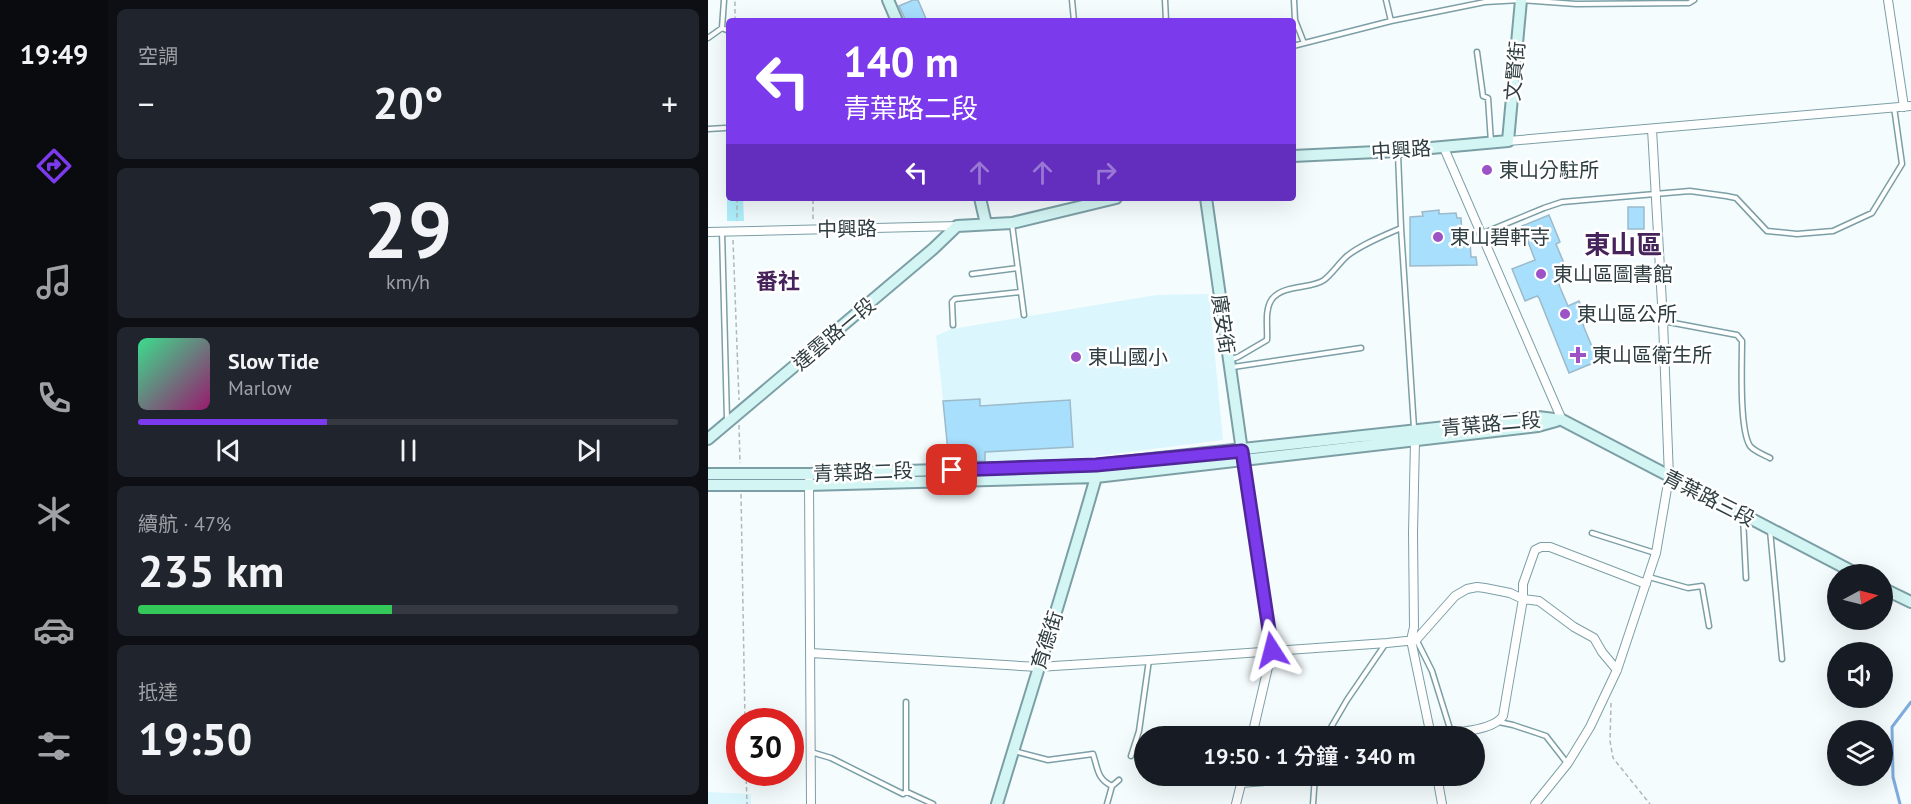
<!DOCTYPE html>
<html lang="zh-TW">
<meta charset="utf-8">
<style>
:root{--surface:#171b24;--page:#20242c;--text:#f1f3f6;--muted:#9ea1a6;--line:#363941;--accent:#7c3aed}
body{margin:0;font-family:"PT Sans","Noto Sans TC",sans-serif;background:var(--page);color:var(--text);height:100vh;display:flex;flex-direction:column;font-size:22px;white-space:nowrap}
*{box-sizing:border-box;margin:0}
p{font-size:20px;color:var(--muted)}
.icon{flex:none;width:33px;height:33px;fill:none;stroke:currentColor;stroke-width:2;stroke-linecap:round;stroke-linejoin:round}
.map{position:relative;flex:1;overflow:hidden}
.drawer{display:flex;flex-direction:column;gap:9px;padding:9px;background:#0d0f14;width:600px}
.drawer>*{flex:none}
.guide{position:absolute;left:18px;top:18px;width:570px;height:183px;border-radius:6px;box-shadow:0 6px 24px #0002;background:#7c3aed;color:#fff;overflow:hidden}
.needle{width:39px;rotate:83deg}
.buttons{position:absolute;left:1119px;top:564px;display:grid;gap:12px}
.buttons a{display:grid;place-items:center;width:66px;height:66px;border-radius:50%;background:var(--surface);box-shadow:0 6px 24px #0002;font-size:30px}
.speed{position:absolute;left:18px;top:708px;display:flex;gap:12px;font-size:30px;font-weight:700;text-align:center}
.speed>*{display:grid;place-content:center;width:78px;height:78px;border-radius:50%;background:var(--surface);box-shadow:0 6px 24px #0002;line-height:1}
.speed .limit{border:9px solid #d22;background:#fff;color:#111}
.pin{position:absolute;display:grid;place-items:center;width:51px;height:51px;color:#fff;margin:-26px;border-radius:12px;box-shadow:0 3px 9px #0006}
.me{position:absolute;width:66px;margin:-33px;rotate:351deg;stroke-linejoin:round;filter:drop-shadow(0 0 4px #0008)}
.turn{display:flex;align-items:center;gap:21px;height:126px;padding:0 18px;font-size:27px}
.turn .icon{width:78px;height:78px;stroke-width:2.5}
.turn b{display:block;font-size:42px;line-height:51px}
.lanes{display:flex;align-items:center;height:57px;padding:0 18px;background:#0003;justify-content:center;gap:30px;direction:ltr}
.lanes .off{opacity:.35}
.big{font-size:45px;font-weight:600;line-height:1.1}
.drawer .tile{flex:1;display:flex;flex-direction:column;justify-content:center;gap:9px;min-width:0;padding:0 21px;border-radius:9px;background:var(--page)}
.drawer .dial{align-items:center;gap:0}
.dial b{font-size:78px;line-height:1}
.song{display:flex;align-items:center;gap:18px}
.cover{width:72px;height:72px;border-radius:9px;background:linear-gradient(135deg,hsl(150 70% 55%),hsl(320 70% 35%))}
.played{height:6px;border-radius:3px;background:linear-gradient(90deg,var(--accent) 35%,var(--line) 35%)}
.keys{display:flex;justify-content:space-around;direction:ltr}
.heat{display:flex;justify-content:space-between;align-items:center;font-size:33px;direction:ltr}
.charge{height:9px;border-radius:4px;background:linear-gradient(90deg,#34c759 47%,var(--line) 0)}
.trip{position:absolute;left:426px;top:726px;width:351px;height:60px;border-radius:30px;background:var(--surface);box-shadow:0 6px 24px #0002;font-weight:600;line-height:60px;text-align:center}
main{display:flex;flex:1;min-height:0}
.dock{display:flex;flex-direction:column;width:108px;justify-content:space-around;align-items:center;background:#090b0e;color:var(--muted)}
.dock .icon{width:42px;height:42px}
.dock .selected{color:var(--accent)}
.dock b{font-size:27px;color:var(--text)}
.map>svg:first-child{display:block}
.built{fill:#dbf7fd}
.green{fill:#aceefa}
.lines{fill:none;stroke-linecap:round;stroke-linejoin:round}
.stream{stroke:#7eacde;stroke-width:3}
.building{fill:#a7dffc;stroke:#9cbaca;stroke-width:1.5}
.lane-casing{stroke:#7c9fa6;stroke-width:7}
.street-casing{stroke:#7c9fa6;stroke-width:10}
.secondary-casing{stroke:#7c9fa6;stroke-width:14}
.path{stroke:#afb9bb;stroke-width:1.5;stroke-dasharray:4.5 3;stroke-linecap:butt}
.lane{stroke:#fff;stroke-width:4}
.street{stroke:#fff;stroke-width:8}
.secondary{stroke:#d3f5f3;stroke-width:10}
.route-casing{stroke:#51269a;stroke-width:15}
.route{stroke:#7c3aed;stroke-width:10}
.poi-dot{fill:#9b53c6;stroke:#fff;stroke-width:2}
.labels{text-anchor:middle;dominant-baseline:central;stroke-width:5;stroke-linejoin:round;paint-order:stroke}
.street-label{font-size:20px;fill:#2e3d40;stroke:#fff}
.poi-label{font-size:20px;fill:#2e3d40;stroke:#fff;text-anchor:start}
.quarter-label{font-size:22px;font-weight:bold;fill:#46235b;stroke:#fff}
.district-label{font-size:26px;font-weight:bold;fill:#46235b;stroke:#fff}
</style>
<main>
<nav class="dock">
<b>19:49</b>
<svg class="icon selected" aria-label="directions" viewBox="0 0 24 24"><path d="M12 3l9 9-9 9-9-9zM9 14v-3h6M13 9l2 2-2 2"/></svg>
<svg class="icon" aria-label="music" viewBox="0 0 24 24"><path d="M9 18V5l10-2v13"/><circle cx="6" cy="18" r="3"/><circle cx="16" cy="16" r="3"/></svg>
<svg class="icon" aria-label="phone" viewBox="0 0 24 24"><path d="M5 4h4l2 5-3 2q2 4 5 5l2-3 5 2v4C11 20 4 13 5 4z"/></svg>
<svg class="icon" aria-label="climate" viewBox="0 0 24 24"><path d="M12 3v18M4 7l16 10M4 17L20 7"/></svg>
<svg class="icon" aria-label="car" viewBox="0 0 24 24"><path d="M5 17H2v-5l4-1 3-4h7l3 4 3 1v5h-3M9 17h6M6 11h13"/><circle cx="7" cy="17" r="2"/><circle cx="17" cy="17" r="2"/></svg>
<svg class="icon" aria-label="filters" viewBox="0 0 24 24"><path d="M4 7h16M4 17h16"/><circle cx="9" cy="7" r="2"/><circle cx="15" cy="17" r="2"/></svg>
</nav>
<section class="drawer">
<div class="tile"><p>空調</p>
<div class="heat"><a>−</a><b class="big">20°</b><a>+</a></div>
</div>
<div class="tile dial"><b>29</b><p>km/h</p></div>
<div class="tile">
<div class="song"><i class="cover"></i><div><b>Slow Tide</b><p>Marlow</p></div></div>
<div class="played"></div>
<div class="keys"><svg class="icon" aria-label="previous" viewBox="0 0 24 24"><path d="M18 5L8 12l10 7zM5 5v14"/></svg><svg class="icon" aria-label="pause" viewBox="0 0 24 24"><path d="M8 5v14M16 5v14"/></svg><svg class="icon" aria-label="next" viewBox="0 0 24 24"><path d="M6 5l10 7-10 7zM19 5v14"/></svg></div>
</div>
<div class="tile"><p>續航 · 47%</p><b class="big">235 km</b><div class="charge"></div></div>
<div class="tile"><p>抵達</p><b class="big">19:50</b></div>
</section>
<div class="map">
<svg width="1203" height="804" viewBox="0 0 1203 804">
<rect width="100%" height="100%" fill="#f5fcfe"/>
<path class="built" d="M501,294L515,440L382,457L278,463L272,399L235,401L228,336L243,329L448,295Z
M0,792L43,794V804H0Z"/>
<path class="green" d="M19,105H21V198H35L36,221H19Z"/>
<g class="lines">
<path class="stream" d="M1192,804L1185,777L1184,727L1203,702"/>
</g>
<path class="building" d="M205,0H210L219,21H198L191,6Z
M920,207H936V229H920Z
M731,210V214L748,213L749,218H753L754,234H758V241L762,240L763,257H768L769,265L702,266V217L715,216L714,212Z
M841,215L852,242L848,244L863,280L851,285L860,306L871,301L880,323L875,325L890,361L861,373L831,298L829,296L817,301L804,269L827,260L814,226Z
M272,399V406L362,400L365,447L277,452V461L241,462L235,401Z"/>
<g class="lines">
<g class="lane-casing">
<path id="lane" d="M364,0L366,21
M457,0L458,21
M586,0L587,20L596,43
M678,0L683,21
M14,28L16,0
M0,38L14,28L21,31
M585,46L683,21L777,2L813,0L868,4L981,3L986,0
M769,52L775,96L780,98L783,142
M0,129L17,128
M690,154L693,228L706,428
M304,224L316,315
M14,232L19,419
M773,234L836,208L854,202L982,191L1018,196L1028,198L1059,231L1089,234L1125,231L1164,213L1194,164L1186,107
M264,274L310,268
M955,321L1029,335L1034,341C1034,362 1031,429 1042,446C1046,451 1056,455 1062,458
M245,325L244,302L247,299L312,292
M524,359L530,357L559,340C560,328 556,310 564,299C576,284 604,289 616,280C624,274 631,263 639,256C654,244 675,236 693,228
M525,367L653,348
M1035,517L1038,578
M1062,530L1074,659
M884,533L947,553
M941,577L980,588L994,586L1001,626
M709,641L724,671L743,732
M791,722L805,725L838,736L859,763
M618,736L639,700L678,643
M306,751L340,760L385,754C390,769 389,779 404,786
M103,752L123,758L195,794L198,792V702
M423,756L431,731L441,660
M199,792L225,804
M399,804L404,786L411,780
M605,804L607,776"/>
</g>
<g class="street-casing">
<path id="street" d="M1180,0L1196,107
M800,141L1203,106
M736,148L854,420
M0,232L249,226
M707,441L705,533L706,627L703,640L723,736
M534,455L564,650L544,736
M101,481L103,804
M103,653L330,667L441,660L679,643L708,640L747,596L759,589L769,587L777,588L802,593L815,599L831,601L866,627L886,638L894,652L909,670
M722,734C741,733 784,732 795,716L815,599V584L827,550L833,547H842L938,584
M729,776L734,804
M533,783L619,776
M528,804L535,776
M827,804L860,763L882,727L909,670L948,553L961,477L955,321L944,129"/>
</g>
<g class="secondary-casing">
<path id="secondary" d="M180,0L189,21
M585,156L690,151L800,141L813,0
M272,198L278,224
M498,198L534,451
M0,439L225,249L249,226L304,223L408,198
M0,474H101L388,465L830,417L854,420L1149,574
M0,485H100L388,477L830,426L848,421
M1174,588L1203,602
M289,804C322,695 357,586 388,477V471"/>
</g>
<path class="path" d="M27,21V0
M29,198V221
M105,219V198
M25,240L31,400
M31,425L32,463
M33,494L37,722
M903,703L902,741L905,758L942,804
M38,772L39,804"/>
<use href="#lane" class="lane"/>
<use href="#street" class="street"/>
<use href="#secondary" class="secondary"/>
</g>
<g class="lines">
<g class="route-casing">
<path id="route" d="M244,470L388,465L534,451L564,650"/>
</g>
<use href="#route" class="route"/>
</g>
<g class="poi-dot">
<circle cx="779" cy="170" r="6"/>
<circle cx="730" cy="237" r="6"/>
<circle cx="833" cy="274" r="6"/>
<circle cx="857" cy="314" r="6"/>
<path d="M867 346h6v6h6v6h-6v6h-6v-6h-6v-6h6z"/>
<circle cx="368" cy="357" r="6"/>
</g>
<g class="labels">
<g class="street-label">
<text transform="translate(807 71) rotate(-85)">文賢街</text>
<text transform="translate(693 150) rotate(-4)">中興路</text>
<text transform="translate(139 229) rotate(-1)">中興路</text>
<text transform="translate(515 324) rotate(82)">廣安街</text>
<text transform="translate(126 334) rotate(-40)">達雲路一段</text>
<text transform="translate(783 424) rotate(-5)">青葉路二段</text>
<text transform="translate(155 472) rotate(-2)">青葉路二段</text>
<text transform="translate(1001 498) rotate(27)">青葉路三段</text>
<text transform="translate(339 640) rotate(-72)">育德街</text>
</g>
<g class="poi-label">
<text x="791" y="170">東山分駐所</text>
<text x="742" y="237">東山碧軒寺</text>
<text x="845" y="274">東山區圖書館</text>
<text x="869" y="314">東山區公所</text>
<text x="884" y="355">東山區衛生所</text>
<text x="380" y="357">東山國小</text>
</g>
<g class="quarter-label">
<text x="70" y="281">番社</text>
</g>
<g class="district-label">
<text x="915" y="244">東山區</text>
</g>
</g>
</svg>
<div class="buttons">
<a><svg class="needle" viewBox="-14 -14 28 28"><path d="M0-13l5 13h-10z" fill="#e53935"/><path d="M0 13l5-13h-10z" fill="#9ea1a6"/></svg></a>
<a><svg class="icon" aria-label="sound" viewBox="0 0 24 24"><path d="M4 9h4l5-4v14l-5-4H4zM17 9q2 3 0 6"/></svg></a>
<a><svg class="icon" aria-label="layers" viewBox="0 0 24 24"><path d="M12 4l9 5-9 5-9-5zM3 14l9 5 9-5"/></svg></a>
</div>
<div class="speed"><div class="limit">30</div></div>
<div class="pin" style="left:244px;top:470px;background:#d93025"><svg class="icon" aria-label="arrive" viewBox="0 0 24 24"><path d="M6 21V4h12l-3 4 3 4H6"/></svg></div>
<svg class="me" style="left:564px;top:650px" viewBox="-20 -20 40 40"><path d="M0-17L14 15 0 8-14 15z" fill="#7c3aed" stroke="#fff" stroke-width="4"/></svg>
<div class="trip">19:50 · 1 分鐘 · 340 m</div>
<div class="guide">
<div class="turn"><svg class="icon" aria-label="left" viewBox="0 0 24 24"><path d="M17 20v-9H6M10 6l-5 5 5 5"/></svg><div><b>140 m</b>青葉路二段</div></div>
<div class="lanes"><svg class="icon" aria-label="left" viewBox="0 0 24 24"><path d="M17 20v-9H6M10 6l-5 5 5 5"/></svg><svg class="icon off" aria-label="ahead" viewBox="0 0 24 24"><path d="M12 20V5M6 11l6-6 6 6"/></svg><svg class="icon off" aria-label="ahead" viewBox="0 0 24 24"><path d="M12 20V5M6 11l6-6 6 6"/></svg><svg class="icon off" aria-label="right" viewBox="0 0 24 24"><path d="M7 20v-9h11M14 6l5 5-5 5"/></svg></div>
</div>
</div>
</main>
